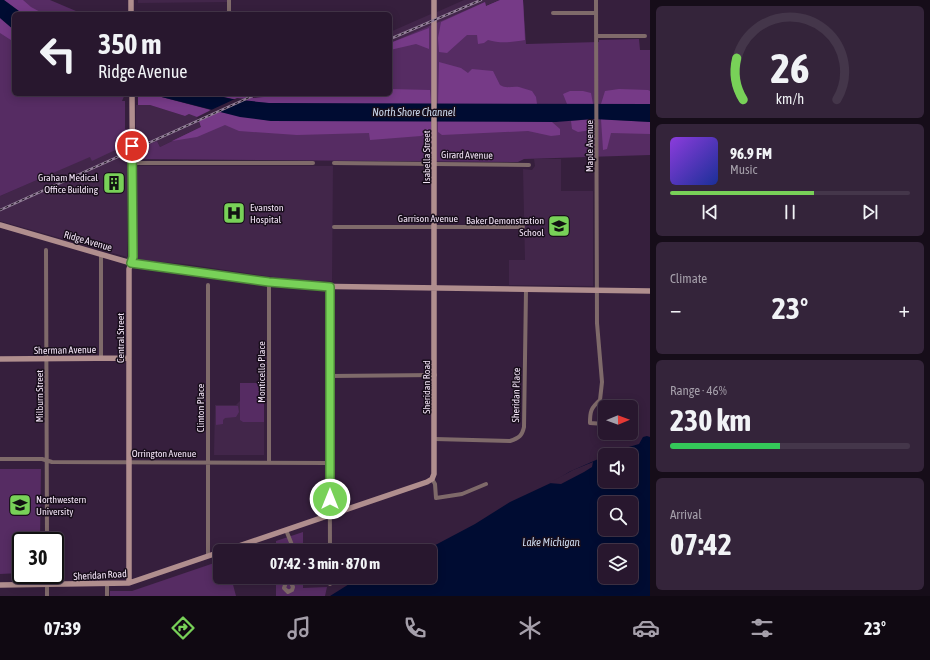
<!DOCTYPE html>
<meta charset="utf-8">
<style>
:root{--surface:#28172e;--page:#34243a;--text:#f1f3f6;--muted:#a59faa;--line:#44364a;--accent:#78d158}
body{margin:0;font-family:"Asap Condensed",sans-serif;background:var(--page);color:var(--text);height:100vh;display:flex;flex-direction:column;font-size:15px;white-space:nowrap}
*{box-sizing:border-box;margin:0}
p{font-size:13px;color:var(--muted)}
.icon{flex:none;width:22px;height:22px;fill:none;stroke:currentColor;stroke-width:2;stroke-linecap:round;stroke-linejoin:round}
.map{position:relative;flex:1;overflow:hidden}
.sheet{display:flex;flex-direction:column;gap:6px;padding:6px;background:#160d19;width:280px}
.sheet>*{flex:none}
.banner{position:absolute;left:12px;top:12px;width:380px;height:84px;border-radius:6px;box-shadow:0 2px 10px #0003,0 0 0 1px var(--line);background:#28172e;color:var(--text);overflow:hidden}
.needle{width:26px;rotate:89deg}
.buttons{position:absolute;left:598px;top:400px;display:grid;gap:8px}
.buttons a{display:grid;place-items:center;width:40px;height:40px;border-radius:6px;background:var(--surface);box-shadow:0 2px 10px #0003,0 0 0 1px var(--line);font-size:20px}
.speed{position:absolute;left:12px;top:532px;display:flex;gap:8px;font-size:20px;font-weight:700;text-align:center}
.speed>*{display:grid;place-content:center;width:52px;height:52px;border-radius:50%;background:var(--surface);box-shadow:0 2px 10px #0003,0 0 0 1px var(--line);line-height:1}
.speed .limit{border:2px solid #111;border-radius:6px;background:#fff;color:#111}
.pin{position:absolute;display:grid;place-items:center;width:34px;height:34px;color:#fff;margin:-17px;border:2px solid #fff;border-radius:50%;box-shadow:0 1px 4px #0007}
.me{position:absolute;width:44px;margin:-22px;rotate:0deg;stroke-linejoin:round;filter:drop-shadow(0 0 3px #0008)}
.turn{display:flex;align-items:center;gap:14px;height:84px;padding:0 20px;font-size:18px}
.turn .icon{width:52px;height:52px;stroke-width:2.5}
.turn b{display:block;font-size:28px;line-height:34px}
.big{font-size:30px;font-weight:700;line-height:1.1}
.sheet .tile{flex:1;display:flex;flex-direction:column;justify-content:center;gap:6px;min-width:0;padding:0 14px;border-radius:6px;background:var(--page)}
.sheet .dial{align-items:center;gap:0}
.dial svg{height:104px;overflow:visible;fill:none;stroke:var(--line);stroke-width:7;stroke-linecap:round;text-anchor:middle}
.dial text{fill:var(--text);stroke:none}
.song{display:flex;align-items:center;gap:12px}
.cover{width:48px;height:48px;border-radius:6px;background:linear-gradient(135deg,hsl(270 70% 55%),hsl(230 70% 35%))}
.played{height:4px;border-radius:2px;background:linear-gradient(90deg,var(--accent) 60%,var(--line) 60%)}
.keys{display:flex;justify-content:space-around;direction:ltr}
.heat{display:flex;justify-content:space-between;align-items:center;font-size:22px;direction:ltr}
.charge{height:6px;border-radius:3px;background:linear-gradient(90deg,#34c759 46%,var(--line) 0)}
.trip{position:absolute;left:213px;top:544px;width:224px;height:40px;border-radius:6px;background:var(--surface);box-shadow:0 2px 10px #0003,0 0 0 1px var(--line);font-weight:700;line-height:40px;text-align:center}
.tabs{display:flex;height:64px;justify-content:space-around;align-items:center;background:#100912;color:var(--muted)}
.tabs .icon{width:28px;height:28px}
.tabs .active{color:var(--accent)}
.tabs b{font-size:18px;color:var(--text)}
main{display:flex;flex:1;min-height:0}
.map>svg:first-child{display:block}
.built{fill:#42264a}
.green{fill:#562c63}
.forest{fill:#763a87}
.water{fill:#000c32;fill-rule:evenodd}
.pier{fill:#361f3d}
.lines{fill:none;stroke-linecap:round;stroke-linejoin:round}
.street{stroke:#7f6a6a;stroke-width:4}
.secondary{stroke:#b08e8e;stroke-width:5.5}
.rail-casing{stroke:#938099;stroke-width:2.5}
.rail{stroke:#180e1b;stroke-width:1;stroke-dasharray:3;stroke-linecap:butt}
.route-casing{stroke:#4e8839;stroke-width:10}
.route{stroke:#78d158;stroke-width:7}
.labels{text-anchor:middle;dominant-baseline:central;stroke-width:3;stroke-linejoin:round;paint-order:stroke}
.street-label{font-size:10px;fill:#f2e3f6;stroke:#180e1b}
.poi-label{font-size:10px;fill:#f2e3f6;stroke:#180e1b;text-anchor:end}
.water-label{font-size:11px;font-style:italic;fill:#cad8ed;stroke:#180e1b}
</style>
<main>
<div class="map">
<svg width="650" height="596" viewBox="0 0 650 596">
<rect width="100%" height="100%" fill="#361f3d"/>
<path class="built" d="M138,0H228V2L138,3Z
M464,0H500L485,6V3L437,23V12Z
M431,14L432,26L390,43V32Z
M136,105H150L185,116L189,114L196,115L201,127L160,147L157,141L136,150Z
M123,142L124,146L128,144L127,257L0,221V196Z
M534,159H561V191H593V286L509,285V260H525L523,169L532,170L535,166Z
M139,166H333L332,281L293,280L185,264L138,260L136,258V168Z
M240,383H264V455H214L215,405H236L240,401Z"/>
<path class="green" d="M0,0H50L83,14H14V94H125L122,101H125V129H127L128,144L92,161L90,157L0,196Z
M500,0H523L526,44L599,42V40L639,39L640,50H650V155L524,159L518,162L138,159V149L157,141L160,147L201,127L199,121L243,101L210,94H251L253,98L264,97L271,94H390V43L485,2L486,6Z
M240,383H264V422H243L240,420Z
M216,406H238L239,412L236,417L225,418L223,420V424L216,425Z
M0,469H41L40,541H21V573L0,574Z
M303,532V551H276V541Z
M220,561V577H231L236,596H110V591H132Z
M276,577H303V588L327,587L325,596H276Z"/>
<path class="forest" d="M4,0H23L31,7L44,14H23Z
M500,0H523L525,40C513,42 501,44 488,40L484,43L478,44L477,35H467L447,53L439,52L438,38L441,22L485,2L486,6Z
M0,18L14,30V42L0,33Z
M429,28V49L416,44L390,50V43Z
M439,62L461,68L468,73L472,69L493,71L500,85C506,89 512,86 519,87C523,88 528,90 532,91L536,97L537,104H438Z
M390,89L430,90L431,104C361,104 278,111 210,94H251L253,98L264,97L271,94H390Z
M619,89L648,90L650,91V104H601L605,91Z
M570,91H583L591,93L593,104H567L563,94Z
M138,94H150L211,110L197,117L189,114L185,116L150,105H138Z
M220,112L271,121L431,120V131L421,136L370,140L369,133L297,135L239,131L225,125L197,137L172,141L201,127L199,121Z
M593,119L591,130L578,132L572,129L571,121Z
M601,119L650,122V134L611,133L607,149L603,150Z
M438,120L552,122L560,129V135L551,136L528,131L442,135L438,132Z"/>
<path class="water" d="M0,0H4L23,14H14V30L0,18Z
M150,94H210L232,99L269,103L650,104V122L593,119L556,122L271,121L240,117Z
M647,436L650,437V596H330L354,581L358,584L363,583L368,577H430V551H424L475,524L510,502L555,481L569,472L605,456V481H631V455H608L622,449L639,444L643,437ZM605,503H631V529H605ZM605,551H631V577H605Z"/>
<path class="pier" d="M237,98L247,99L217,113L209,111Z
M593,462L592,467L584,472L561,484L549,483L573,470Z"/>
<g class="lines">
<path class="street" d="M229,0V14
M596,0L597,323L602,382L600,400C591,408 590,411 590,423L605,424
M553,13H596
M596,36H645
M132,163H313
M334,163L529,165
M334,227H523
M46,250L47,541
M101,254V358
M329,287L330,551
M330,376L435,375
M435,439L510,441C519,438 522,436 524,427L526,290
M0,459H42L52,462L329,463
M269,461V282
M432,479L435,484L436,498L462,494L486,484
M286,530L292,545V551
M208,556V285
M47,575V596
M288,577L293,587L292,590L288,592L284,588L288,577
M330,577V584
M107,585V596"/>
<path class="secondary" d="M131,0V14
M0,225L131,263L300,286L650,291
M0,359L129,358
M224,551L427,482L432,479L434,474V0
M129,583V269L133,257L132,94
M0,585L129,583L220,552"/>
<g class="rail-casing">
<path id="rail" d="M390,39L481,0
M0,210L257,94"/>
</g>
<use href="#rail" class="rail"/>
</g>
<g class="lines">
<g class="route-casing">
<path id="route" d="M132,146L133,257L131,263L269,282L330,287V499"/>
</g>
<use href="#route" class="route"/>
</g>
<defs>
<g id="building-square" transform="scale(1.15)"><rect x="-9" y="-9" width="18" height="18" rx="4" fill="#78d158" stroke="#180e1b"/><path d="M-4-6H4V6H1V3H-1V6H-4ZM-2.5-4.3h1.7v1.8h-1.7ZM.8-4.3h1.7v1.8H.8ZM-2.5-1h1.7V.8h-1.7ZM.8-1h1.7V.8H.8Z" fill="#111"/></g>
<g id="hospital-square" transform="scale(1.15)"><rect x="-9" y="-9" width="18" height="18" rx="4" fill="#78d158" stroke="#180e1b"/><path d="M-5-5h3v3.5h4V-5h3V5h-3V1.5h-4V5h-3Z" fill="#111"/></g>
<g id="school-square" transform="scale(1.15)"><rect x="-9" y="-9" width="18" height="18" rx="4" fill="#78d158" stroke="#180e1b"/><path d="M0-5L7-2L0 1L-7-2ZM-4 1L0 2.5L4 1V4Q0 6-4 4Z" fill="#111"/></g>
<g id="university-square" transform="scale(1.15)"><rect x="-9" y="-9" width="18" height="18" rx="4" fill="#78d158" stroke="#180e1b"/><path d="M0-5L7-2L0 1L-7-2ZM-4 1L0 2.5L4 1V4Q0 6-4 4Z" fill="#111"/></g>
</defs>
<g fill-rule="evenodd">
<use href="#building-square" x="114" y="183"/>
<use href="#hospital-square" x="234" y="213"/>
<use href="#school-square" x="559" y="226"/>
<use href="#university-square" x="20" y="505"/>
</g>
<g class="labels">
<g class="street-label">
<text transform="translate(589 146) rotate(-90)">Maple Avenue</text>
<text transform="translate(467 155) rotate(1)">Girard Avenue</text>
<text transform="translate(426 157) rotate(-90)">Isabella Street</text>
<text x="428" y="218">Garrison Avenue</text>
<text transform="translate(88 241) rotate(16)">Ridge Avenue</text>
<text transform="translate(120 338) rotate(-90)">Central Street</text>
<text transform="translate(65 350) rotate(-1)">Sherman Avenue</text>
<text transform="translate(261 372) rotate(-90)">Monticello Place</text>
<text transform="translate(426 387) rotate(-90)">Sheridan Road</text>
<text transform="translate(516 395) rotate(-89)">Sheridan Place</text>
<text transform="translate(39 396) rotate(-90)">Milburn Street</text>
<text transform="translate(200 408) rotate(-90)">Clinton Place</text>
<text x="164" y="453">Orrington Avenue</text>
<text transform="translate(100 575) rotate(-3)">Sheridan Road</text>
</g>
<g class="poi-label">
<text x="98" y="177">Graham Medical<tspan x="98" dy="12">Office Building</tspan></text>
<text x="250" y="207" text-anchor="start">Evanston<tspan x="250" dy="12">Hospital</tspan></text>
<text x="544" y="220">Baker Demonstration<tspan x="544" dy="12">School</tspan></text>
<text x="36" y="499" text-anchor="start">Northwestern<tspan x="36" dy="12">University</tspan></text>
</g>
<g class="water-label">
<text x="414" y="112">North Shore Channel</text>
<text x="551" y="542">Lake Michigan</text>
</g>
</g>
</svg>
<div class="buttons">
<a><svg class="needle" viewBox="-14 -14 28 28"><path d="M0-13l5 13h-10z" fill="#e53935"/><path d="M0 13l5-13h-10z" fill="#a59faa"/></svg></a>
<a><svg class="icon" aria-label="sound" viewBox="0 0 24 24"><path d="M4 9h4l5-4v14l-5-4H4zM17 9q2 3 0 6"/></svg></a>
<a><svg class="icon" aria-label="search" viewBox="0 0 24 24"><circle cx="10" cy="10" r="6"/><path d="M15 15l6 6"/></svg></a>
<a><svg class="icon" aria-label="layers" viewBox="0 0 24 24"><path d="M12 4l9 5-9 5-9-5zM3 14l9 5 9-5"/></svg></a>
</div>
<div class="speed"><div class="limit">30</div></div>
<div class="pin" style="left:132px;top:146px;background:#d93025"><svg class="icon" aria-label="arrive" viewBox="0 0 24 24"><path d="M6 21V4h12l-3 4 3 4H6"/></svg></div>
<svg class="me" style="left:330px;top:499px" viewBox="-20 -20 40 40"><circle r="17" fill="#78d158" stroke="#fff" stroke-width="3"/><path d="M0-11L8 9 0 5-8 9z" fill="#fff"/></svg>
<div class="trip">07:42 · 3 min · 870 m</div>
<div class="banner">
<div class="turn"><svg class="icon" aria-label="left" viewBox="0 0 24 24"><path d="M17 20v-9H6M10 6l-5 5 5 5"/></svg><div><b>350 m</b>Ridge Avenue</div></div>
</div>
</div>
<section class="sheet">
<div class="tile dial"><svg viewBox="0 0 100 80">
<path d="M14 69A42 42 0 1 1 86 69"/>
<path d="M14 69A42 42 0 0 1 9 37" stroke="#78d158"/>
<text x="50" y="56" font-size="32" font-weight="700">26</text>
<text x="50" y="72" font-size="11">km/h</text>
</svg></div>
<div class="tile">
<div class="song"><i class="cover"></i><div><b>96.9 FM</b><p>Music</p></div></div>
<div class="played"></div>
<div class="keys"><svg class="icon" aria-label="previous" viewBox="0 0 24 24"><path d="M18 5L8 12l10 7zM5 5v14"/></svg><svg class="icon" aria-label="pause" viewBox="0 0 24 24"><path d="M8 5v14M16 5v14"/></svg><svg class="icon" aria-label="next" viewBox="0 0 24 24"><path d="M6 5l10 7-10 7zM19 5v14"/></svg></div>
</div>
<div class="tile"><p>Climate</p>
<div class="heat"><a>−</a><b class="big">23°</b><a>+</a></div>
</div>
<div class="tile"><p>Range · 46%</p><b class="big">230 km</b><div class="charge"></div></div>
<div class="tile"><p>Arrival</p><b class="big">07:42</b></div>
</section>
</main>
<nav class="tabs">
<b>07:39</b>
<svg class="icon active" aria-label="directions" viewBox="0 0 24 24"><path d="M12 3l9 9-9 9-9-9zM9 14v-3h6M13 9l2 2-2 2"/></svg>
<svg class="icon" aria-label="music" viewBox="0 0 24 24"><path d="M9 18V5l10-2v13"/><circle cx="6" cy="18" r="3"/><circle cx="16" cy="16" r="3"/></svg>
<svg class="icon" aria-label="phone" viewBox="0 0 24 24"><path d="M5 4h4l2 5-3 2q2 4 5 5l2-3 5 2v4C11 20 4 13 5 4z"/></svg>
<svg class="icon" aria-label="climate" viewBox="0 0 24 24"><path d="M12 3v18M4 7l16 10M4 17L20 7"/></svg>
<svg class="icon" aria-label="car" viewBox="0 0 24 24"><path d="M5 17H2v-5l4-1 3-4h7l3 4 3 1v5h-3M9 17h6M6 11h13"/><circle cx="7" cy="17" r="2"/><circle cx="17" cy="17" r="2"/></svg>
<svg class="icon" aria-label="filters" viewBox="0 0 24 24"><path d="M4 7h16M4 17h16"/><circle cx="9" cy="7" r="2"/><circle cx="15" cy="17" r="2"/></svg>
<b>23°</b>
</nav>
